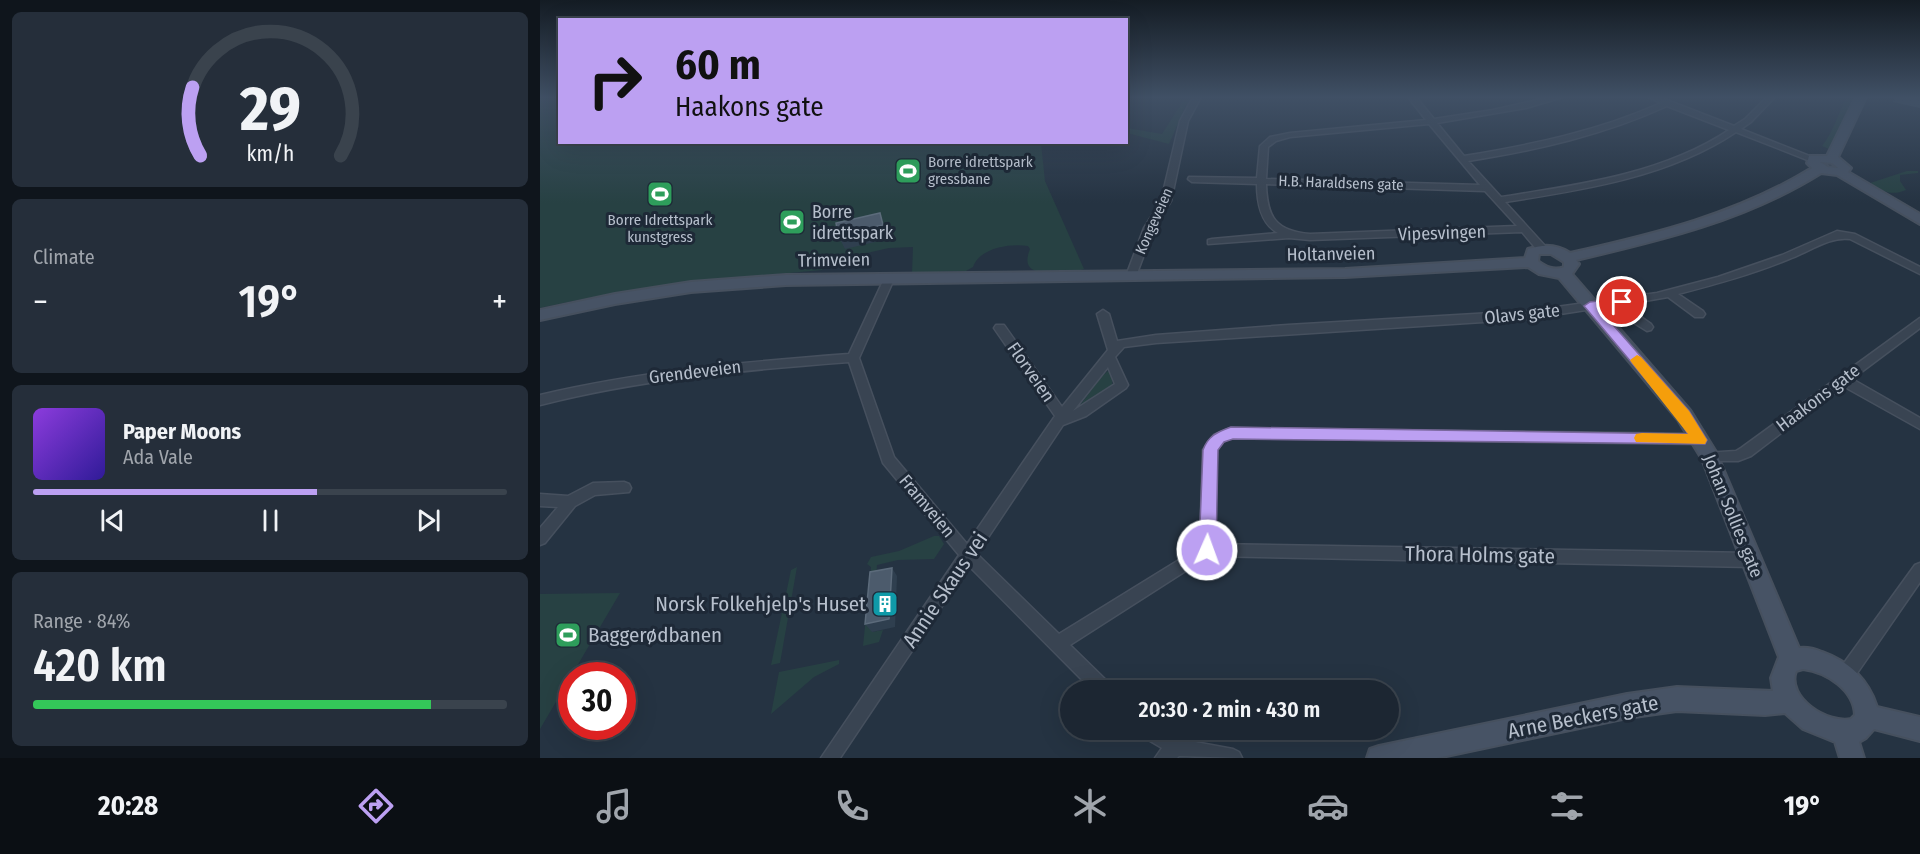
<!DOCTYPE html>
<meta charset="utf-8">
<style>
:root{--surface:#1c2632;--page:#252e3a;--text:#f1f3f6;--muted:#a0a5ac;--line:#3a434d;--accent:#bca0f2}
body{margin:0;font-family:"Fira Sans Condensed",sans-serif;background:var(--page);color:var(--text);height:100vh;display:flex;flex-direction:column;font-size:22px;white-space:nowrap}
*{box-sizing:border-box;margin:0}
p{font-size:20px;color:var(--muted)}
.icon{flex:none;width:33px;height:33px;fill:none;stroke:currentColor;stroke-width:2;stroke-linecap:round;stroke-linejoin:round}
.map{position:relative;flex:1;overflow:hidden}
.details{display:flex;flex-direction:column;gap:12px;padding:12px;background:#0f151c;width:540px}
.details>*{flex:none}
.hud{position:absolute;left:18px;top:18px;width:570px;height:126px;border-radius:0px;box-shadow:0 6px 24px #0002,0 0 0 2px var(--line);background:#bca0f2;color:#111;overflow:hidden}
.speed{position:absolute;left:18px;top:662px;display:flex;gap:12px;font-size:30px;font-weight:700;text-align:center}
.speed>*{display:grid;place-content:center;width:78px;height:78px;border-radius:50%;background:var(--surface);box-shadow:0 6px 24px #0002,0 0 0 2px var(--line);line-height:1}
.speed .limit{border:9px solid #d22;background:#fff;color:#111}
.pin{position:absolute;display:grid;place-items:center;width:51px;height:51px;color:#fff;margin:-26px;border:3px solid #fff;border-radius:50%;box-shadow:0 2px 6px #0007}
.me{position:absolute;width:66px;margin:-33px;rotate:2deg;stroke-linejoin:round;filter:drop-shadow(0 0 4px #0008)}
.turn{display:flex;align-items:center;gap:21px;height:126px;padding:0 18px;font-size:27px}
.turn .icon{width:78px;height:78px;stroke-width:2.5}
.turn b{display:block;font-size:42px;line-height:51px}
.big{font-size:45px;font-weight:600;line-height:1.1}
.details .card{flex:1;display:flex;flex-direction:column;justify-content:center;gap:9px;min-width:0;padding:0 21px;border-radius:9px;background:var(--page)}
.details .dial{align-items:center;gap:0}
.dial svg{height:156px;overflow:visible;fill:none;stroke:var(--line);stroke-width:7;stroke-linecap:round;text-anchor:middle}
.dial text{fill:var(--text);stroke:none}
.song{display:flex;align-items:center;gap:18px}
.cover{width:72px;height:72px;border-radius:9px;background:linear-gradient(135deg,hsl(270 70% 55%),hsl(250 70% 35%))}
.played{height:6px;border-radius:3px;background:linear-gradient(90deg,var(--accent) 60%,var(--line) 60%)}
.keys{display:flex;justify-content:space-around;direction:ltr}
.heat{display:flex;justify-content:space-between;align-items:center;font-size:33px;direction:ltr}
.charge{height:9px;border-radius:4px;background:linear-gradient(90deg,#34c759 84%,var(--line) 0)}
.trip{position:absolute;left:520px;top:680px;width:339px;height:60px;border-radius:30px;background:var(--surface);box-shadow:0 6px 24px #0002,0 0 0 2px var(--line);font-weight:600;line-height:60px;text-align:center}
.tab-bar{display:flex;height:96px;justify-content:space-around;align-items:center;background:#0b0f14;color:var(--muted)}
.tab-bar .icon{width:42px;height:42px}
.tab-bar .active{color:var(--accent)}
.tab-bar b{font-size:27px;color:var(--text)}
main{display:flex;flex:1;min-height:0}
.map>svg:first-child{display:block}
.green{fill:#274143}
.lines{fill:none;stroke-linecap:round;stroke-linejoin:round}
.street-casing{stroke:#46505e;stroke-width:3}
.secondary-casing{stroke:#46505e;stroke-width:4}
.street{fill:#394452;fill-rule:evenodd}
.secondary{fill:#475365;fill-rule:evenodd}
.wall{fill:#3f4f60}
.shaded-wall{fill:#2f3f4f}
.building{fill:#4c5b6c;stroke:#5c6b7b;stroke-width:1.5}
.route{fill:#bca0f2;stroke:#7a689d;stroke-width:1.5}
.slow{fill:#f59e0b}
.labels{text-anchor:middle;dominant-baseline:central;stroke-width:6;stroke-linejoin:round;paint-order:stroke}
.far-poi-label{font-size:15px;fill:#b6bfcc;stroke:#1e2937;text-anchor:start}
.far-street-label{font-size:15px;fill:#b6bfcc;stroke:#1e2937}
.poi-label{font-size:18px;fill:#b6bfcc;stroke:#1e2937;text-anchor:start}
.street-label{font-size:18px;fill:#b6bfcc;stroke:#1e2937}
.near-street-label{font-size:21px;fill:#b6bfcc;stroke:#1e2937}
.near-poi-label{font-size:21px;fill:#b6bfcc;stroke:#1e2937;text-anchor:end}
</style>
<main>
<section class="details">
<div class="card dial"><svg viewBox="0 0 100 80">
<path d="M14 69A42 42 0 1 1 86 69"/>
<path d="M14 69A42 42 0 0 1 10 34" stroke="#bca0f2"/>
<text x="50" y="56" font-size="32" font-weight="700">29</text>
<text x="50" y="72" font-size="11">km/h</text>
</svg></div>
<div class="card"><p>Climate</p>
<div class="heat"><a>−</a><b class="big">19°</b><a>+</a></div>
</div>
<div class="card">
<div class="song"><i class="cover"></i><div><b>Paper Moons</b><p>Ada Vale</p></div></div>
<div class="played"></div>
<div class="keys"><svg class="icon" aria-label="previous" viewBox="0 0 24 24"><path d="M18 5L8 12l10 7zM5 5v14"/></svg><svg class="icon" aria-label="pause" viewBox="0 0 24 24"><path d="M8 5v14M16 5v14"/></svg><svg class="icon" aria-label="next" viewBox="0 0 24 24"><path d="M6 5l10 7-10 7zM19 5v14"/></svg></div>
</div>
<div class="card"><p>Range · 84%</p><b class="big">420 km</b><div class="charge"></div></div>
</section>
<div class="map">
<svg width="1380" height="758" viewBox="0 0 1380 758">
<rect width="100%" height="100%" fill="#253342"/>
<path class="green" d="M0,97H19L20,142L501,143L505,181L544,269C536,272 527,272 519,272C501,273 480,274 490,249L488,246C470,243 439,248 433,267L426,271L372,273L373,247L349,248L287,262L282,270C186,279 95,286 0,308Z
M1307,97H1316L1289,149L1282,146C1294,131 1298,113 1307,97Z
M643,101L647,102L629,144L587,133V128L622,134Z
M1367,171H1378V173L1360,175V181L1366,190C1351,196 1344,192 1330,183Z
M568,371L573,374L572,386L538,408L561,377Z
M394,536H399L404,544L394,559L358,560L337,565L332,632L343,630L339,642L323,646L331,567L327,564L331,557L359,551Z
M257,567L240,663L231,665L251,570Z
M80,593L0,729V594Z
M299,660V664L274,677L231,714L239,672Z"/>
<g class="lines">
<g class="street-casing">
<path id="street" d="M653,97H661L648,121L631,201L614,228L596,276L591,279L587,278L586,276L604,228L621,201L640,121Z
M868,97H876L894,119L953,110L1010,97H1023L986,108L897,123L924,156C992,145 1058,131 1121,103L1108,97H1119L1194,126L1205,119L1227,97H1235L1211,122L1201,129L1277,159L1270,161L1196,132C1129,177 1043,190 965,202L1006,247L1007,249L1002,252L998,251L982,232L770,240L749,238L668,244V240L672,239L738,233C720,223 717,202 717,184L652,182L648,179L649,177L717,178L720,146L730,137L750,133L886,120ZM1127,106L1189,130C1123,174 1038,185 961,197L928,161C997,150 1064,135 1127,106ZM889,124L940,185L726,179L728,147L736,141L750,137ZM726,184L945,191L977,226L770,234C736,231 727,218 726,184Z
M1297,231L1315,234L1380,267V274L1310,239C1289,236 1269,252 1249,259C1213,274 1176,284 1138,294L1163,311L1165,314L1163,317H1155L1128,297L1088,304L1094,312L1111,324L1113,327L1111,330L1107,331L1086,318L1078,305L988,319L616,343L584,347L575,357L588,385L586,388L546,416L523,425L437,554L519,634L660,547L663,450L674,435L691,428L1160,434L1165,435L1166,439L1165,443L1160,444L691,438L683,442L677,450L674,544L1212,553L1217,555L1219,560L1217,565L1212,567L669,556L530,645L570,684L572,690H552L429,566L300,758H281L419,555L343,463L309,362C204,370 102,379 0,405V395C102,371 205,362 309,354L344,279L345,277H353L354,279L319,358L354,457L427,544L515,416L456,331L454,328L456,325H464L522,407L568,350L557,314L563,310L569,314L577,341L616,335L748,325L988,311L1117,293L1178,277L1242,255ZM568,367L575,384L533,411Z
M1380,318V328L1312,379L1380,418V429L1303,386L1211,456L1198,461H1165L1163,457L1165,453L1196,451L1201,448Z
M84,482L89,484L91,488L89,492L55,495L35,506L5,543L0,545V528L18,507L0,506V494L28,496L53,483Z
M1380,563V582L1311,682L1305,684L1299,682L1297,676L1299,670L1375,565Z
M597,729H622L639,739L693,749L699,752L702,758L639,756L637,758H615L622,748L600,735Z"/>
</g>
<g class="secondary-casing">
<path id="secondary" d="M1316,97H1326L1298,157L1311,168L1308,172L1380,214V224L1297,175L1281,173C1206,220 1122,240 1036,260L1039,264L1032,274L1150,410L1176,452L1259,648C1267,647 1275,649 1282,652C1310,662 1328,679 1337,707L1380,717V741L1334,729L1326,738L1319,742L1324,758H1300L1295,742L1263,729L1245,713L1225,715L1137,711L1087,718L897,758H827L830,749L839,746L1087,694L1137,687L1233,691L1231,678L1239,657L1162,459L1138,420L1019,278L999,274L988,267L805,277L246,285L151,292L75,304L0,320V310L75,294L151,282L246,275L805,269L985,258L988,249C1003,244 1017,244 1030,253C1115,234 1197,214 1272,168L1267,163L1269,156H1287ZM1280,162L1292,163L1298,168L1288,167ZM999,254H1011L1024,262V267C1014,271 1006,267 998,261ZM1263,669C1286,672 1314,689 1315,715L1311,719C1288,724 1246,698 1256,671Z"/>
</g>
<use href="#street" class="street"/>
<use href="#secondary" class="secondary"/>
</g>
<path class="wall" d="M1355,97H1380V108L1353,102Z"/>
<path class="shaded-wall" d="M340,213L348,239L305,249L298,235Z
M352,568L357,576L355,627L332,632L325,624Z"/>
<path class="building" d="M340,213L343,225L298,235L296,223Z
M352,568L349,619L325,624L330,572Z"/>
<linearGradient id="sky" x2="0" y2="1"><stop stop-color="#141c24"/><stop offset="0.48" stop-color="#405065"/><stop offset="1" stop-color="#405065" stop-opacity="0"/></linearGradient>
<rect width="1380" height="203" fill="url(#sky)"/>
<path class="route" d="M1082,298L1086,299L1088,302L1086,304L1059,309L1149,411L1167,440L1165,444L693,439L684,442L678,450L676,550L673,555L667,557L661,555L659,550L663,450C668,436 677,432 691,427L1148,434L1139,419L1044,306L1050,302Z"/>
<path class="slow" d="M1097,355L1101,357L1149,411L1167,440L1165,444L1096,442L1094,438L1096,434L1102,433L1148,434L1092,363L1090,360Z"/>
<defs>
<g id="stadium-square" transform="scale(1.35)"><rect x="-9" y="-9" width="18" height="18" rx="4" fill="#2e9e5b" stroke="#1e2937"/><path d="M0-5a6.5 5 0 1 0 0 10a6.5 5 0 1 0 0-10ZM-3.5-1.8h7v3.6h-7Z" fill="#fff"/></g>
<g id="building-square" transform="scale(1.35)"><rect x="-9" y="-9" width="18" height="18" rx="4" fill="#0f9aa8" stroke="#1e2937"/><path d="M-4-6H4V6H1V3H-1V6H-4ZM-2.5-4.3h1.7v1.8h-1.7ZM.8-4.3h1.7v1.8H.8ZM-2.5-1h1.7V.8h-1.7ZM.8-1h1.7V.8H.8Z" fill="#fff"/></g>
</defs>
<g fill-rule="evenodd">
<use href="#stadium-square" x="368" y="171"/>
<use href="#stadium-square" x="120" y="194"/>
<use href="#stadium-square" x="252" y="222"/>
<use href="#building-square" x="345" y="604"/>
<use href="#stadium-square" x="28" y="635"/>
</g>
<g class="labels">
<g class="far-poi-label">
<text x="388" y="162">Borre idrettspark<tspan x="388" dy="17">gressbane</tspan></text>
<text x="120" y="220" text-anchor="middle">Borre Idrettspark<tspan x="120" dy="17">kunstgress</tspan></text>
</g>
<g class="far-street-label">
<text transform="translate(801 183) rotate(2)">H.B. Haraldsens gate</text>
<text transform="translate(614 221) rotate(-66)">Kongeveien</text>
</g>
<g class="poi-label">
<text x="272" y="212">Borre<tspan x="272" dy="21">idrettspark</tspan></text>
</g>
<g class="street-label">
<text transform="translate(902 233) rotate(-2)">Vipesvingen</text>
<text transform="translate(791 254) rotate(-1)">Holtanveien</text>
<text transform="translate(294 260) rotate(-1)">Trimveien</text>
<text transform="translate(982 314) rotate(-6)">Olavs gate</text>
<text transform="translate(155 372) rotate(-7)">Grendeveien</text>
<text transform="translate(491 372) rotate(55)">Florveien</text>
<text transform="translate(1278 398) rotate(-37)">Haakons gate</text>
<text transform="translate(387 506) rotate(50)">Framveien</text>
<text transform="translate(1193 516) rotate(68)">Johan Sollies gate</text>
</g>
<g class="near-street-label">
<text transform="translate(940 555) rotate(1)">Thora Holms gate</text>
<text transform="translate(405 590) rotate(-56)">Annie Skaus vei</text>
<text transform="translate(1043 717) rotate(-11)">Arne Beckers gate</text>
</g>
<g class="near-poi-label">
<text x="326" y="604">Norsk Folkehjelp's Huset</text>
<text x="48" y="635" text-anchor="start">Baggerødbanen</text>
</g>
</g>
</svg>
<div class="speed"><div class="limit">30</div></div>
<div class="pin" style="left:1082px;top:302px;background:#d93025"><svg class="icon" aria-label="arrive" viewBox="0 0 24 24"><path d="M6 21V4h12l-3 4 3 4H6"/></svg></div>
<svg class="me" style="left:667px;top:550px" viewBox="-20 -20 40 40"><circle r="17" fill="#bca0f2" stroke="#fff" stroke-width="3"/><path d="M0-11L8 9 0 5-8 9z" fill="#fff"/></svg>
<div class="trip">20:30 · 2 min · 430 m</div>
<div class="hud">
<div class="turn"><svg class="icon" aria-label="right" viewBox="0 0 24 24"><path d="M7 20v-9h11M14 6l5 5-5 5"/></svg><div><b>60 m</b>Haakons gate</div></div>
</div>
</div>
</main>
<nav class="tab-bar">
<b>20:28</b>
<svg class="icon active" aria-label="directions" viewBox="0 0 24 24"><path d="M12 3l9 9-9 9-9-9zM9 14v-3h6M13 9l2 2-2 2"/></svg>
<svg class="icon" aria-label="music" viewBox="0 0 24 24"><path d="M9 18V5l10-2v13"/><circle cx="6" cy="18" r="3"/><circle cx="16" cy="16" r="3"/></svg>
<svg class="icon" aria-label="phone" viewBox="0 0 24 24"><path d="M5 4h4l2 5-3 2q2 4 5 5l2-3 5 2v4C11 20 4 13 5 4z"/></svg>
<svg class="icon" aria-label="climate" viewBox="0 0 24 24"><path d="M12 3v18M4 7l16 10M4 17L20 7"/></svg>
<svg class="icon" aria-label="car" viewBox="0 0 24 24"><path d="M5 17H2v-5l4-1 3-4h7l3 4 3 1v5h-3M9 17h6M6 11h13"/><circle cx="7" cy="17" r="2"/><circle cx="17" cy="17" r="2"/></svg>
<svg class="icon" aria-label="filters" viewBox="0 0 24 24"><path d="M4 7h16M4 17h16"/><circle cx="9" cy="7" r="2"/><circle cx="15" cy="17" r="2"/></svg>
<b>19°</b>
</nav>
